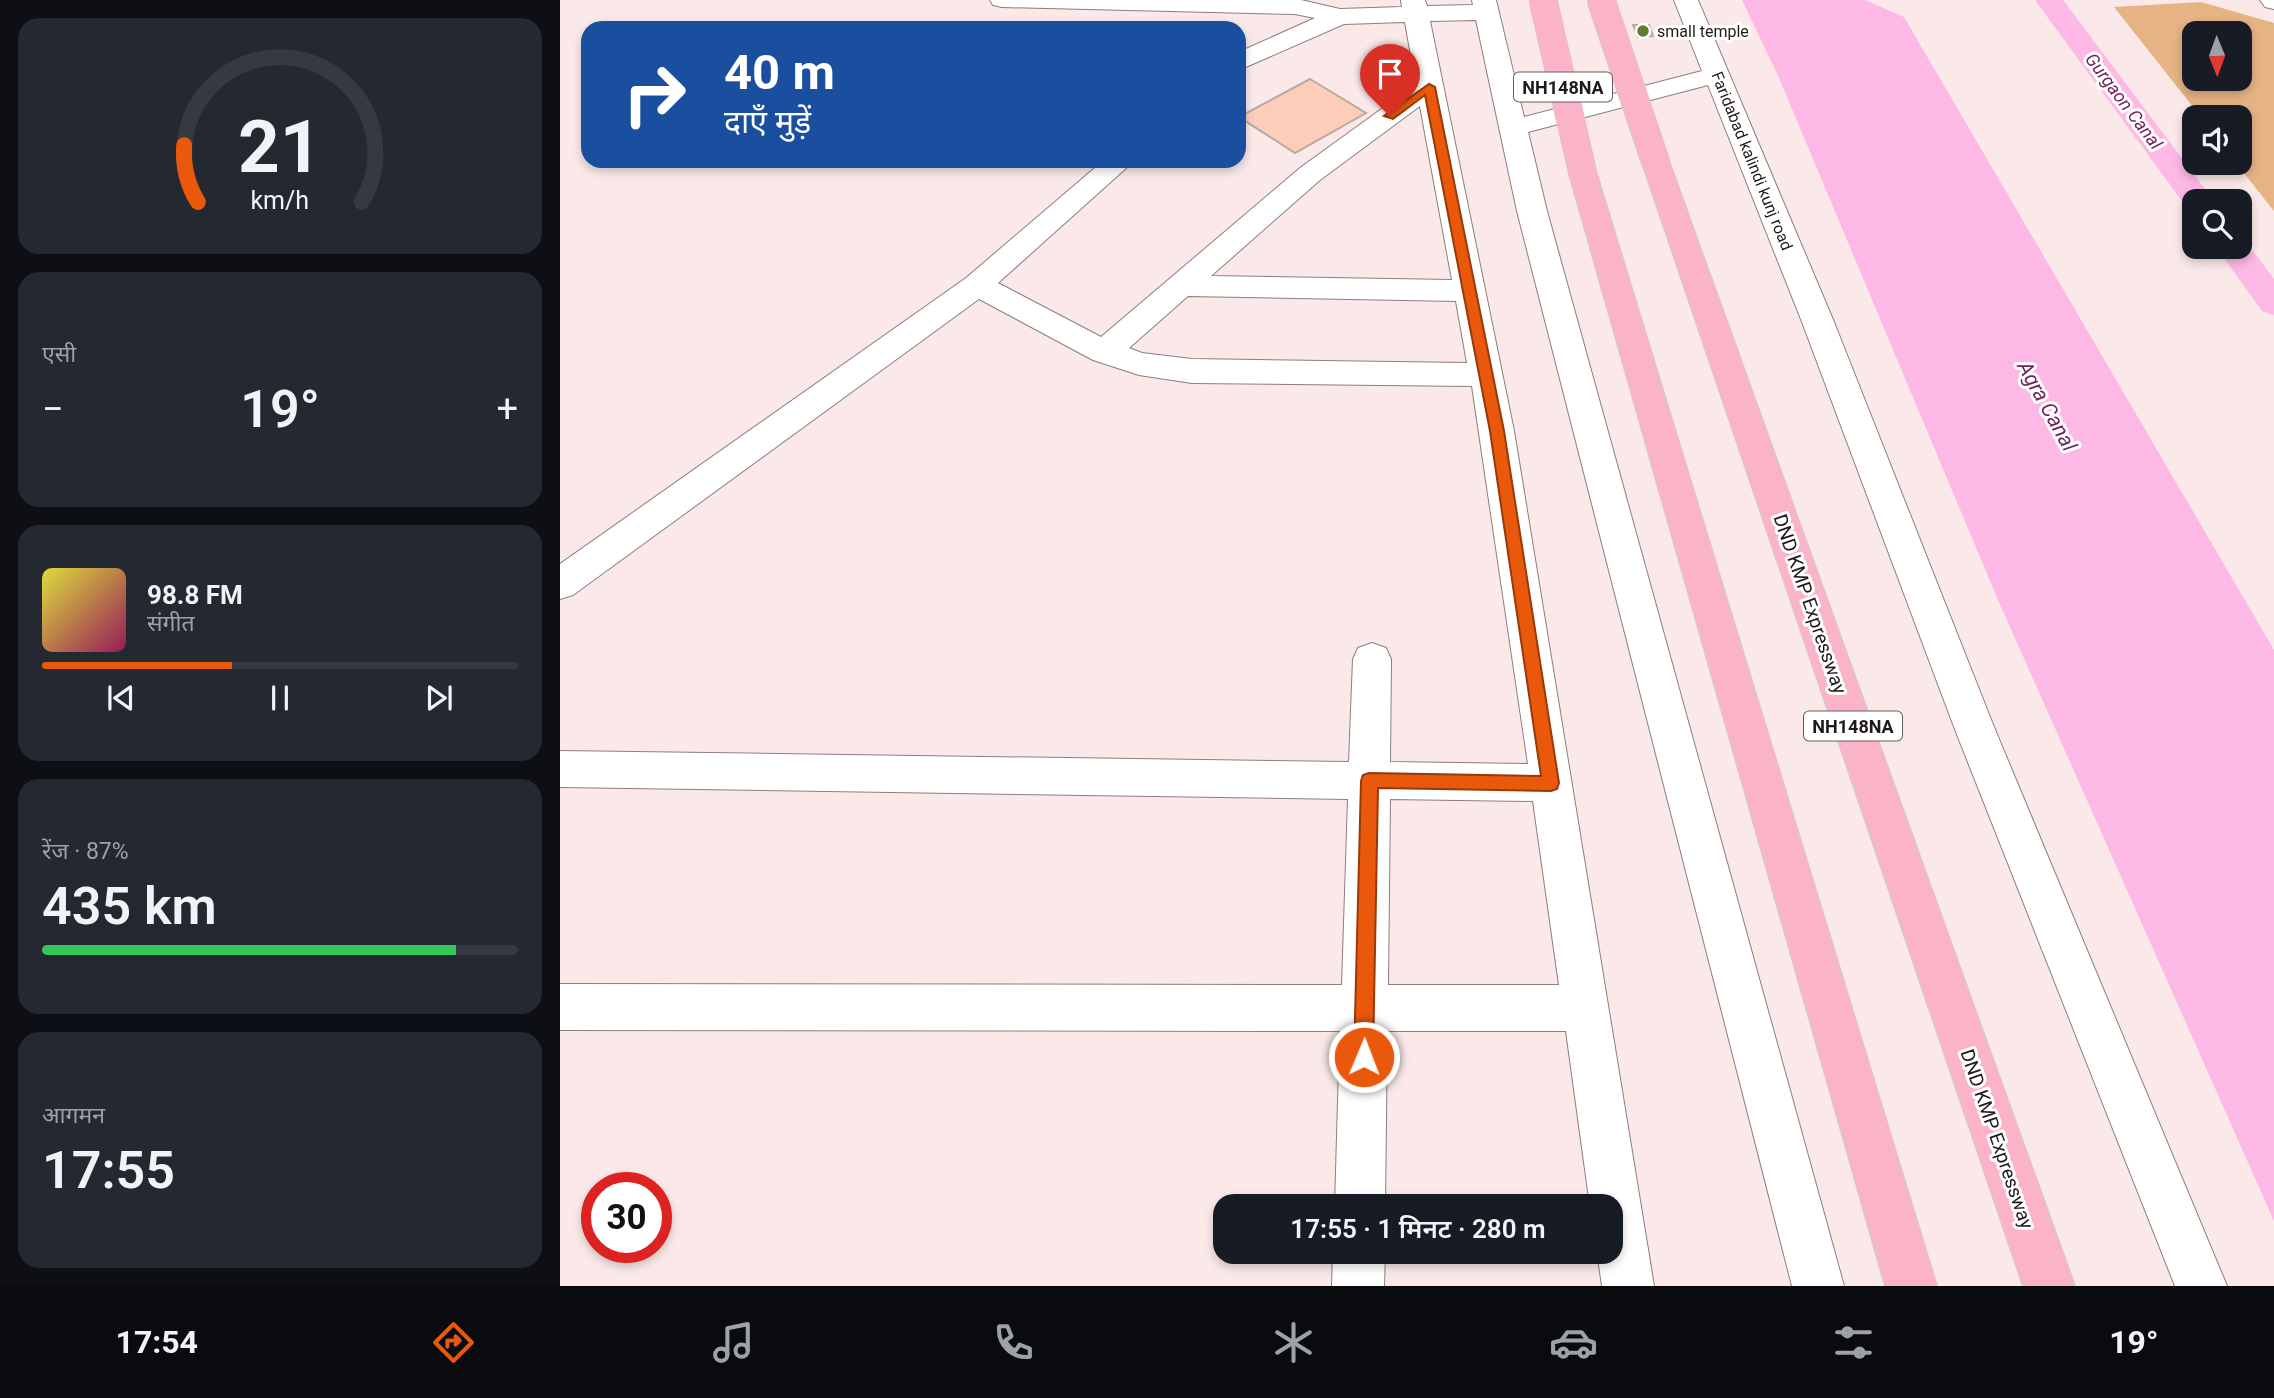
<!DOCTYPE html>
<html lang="hi">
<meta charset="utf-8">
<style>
:root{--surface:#171b24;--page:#242831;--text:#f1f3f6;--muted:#9ea1a6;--line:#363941;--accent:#ea580c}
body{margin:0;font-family:Roboto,"Noto Sans Devanagari",sans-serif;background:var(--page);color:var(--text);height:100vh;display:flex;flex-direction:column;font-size:26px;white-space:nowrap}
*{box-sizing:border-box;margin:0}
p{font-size:23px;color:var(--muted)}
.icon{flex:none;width:38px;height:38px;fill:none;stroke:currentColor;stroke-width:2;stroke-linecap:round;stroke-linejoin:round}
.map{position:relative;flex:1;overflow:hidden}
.panel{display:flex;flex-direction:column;gap:18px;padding:18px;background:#0d0f14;width:560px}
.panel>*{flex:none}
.banner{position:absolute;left:21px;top:21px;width:665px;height:147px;border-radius:21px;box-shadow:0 4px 10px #0003;background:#1a4fa0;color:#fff;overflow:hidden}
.needle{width:46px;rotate:179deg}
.fabs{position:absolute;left:1622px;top:21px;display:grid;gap:14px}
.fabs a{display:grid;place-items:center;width:70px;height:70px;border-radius:14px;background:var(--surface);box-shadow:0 4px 10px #0003;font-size:35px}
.speed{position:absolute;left:21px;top:1172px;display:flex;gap:14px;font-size:35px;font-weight:700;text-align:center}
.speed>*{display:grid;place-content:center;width:91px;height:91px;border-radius:50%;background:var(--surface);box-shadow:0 4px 10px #0003;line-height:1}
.speed .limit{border:10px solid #d22;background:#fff;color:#111}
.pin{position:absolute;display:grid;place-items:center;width:60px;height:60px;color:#fff;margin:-72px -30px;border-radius:50% 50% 50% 0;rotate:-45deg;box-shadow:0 0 7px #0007}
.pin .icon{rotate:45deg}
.me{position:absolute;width:77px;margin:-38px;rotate:1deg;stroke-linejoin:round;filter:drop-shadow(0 0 5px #0008)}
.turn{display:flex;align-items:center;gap:24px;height:147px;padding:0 28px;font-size:32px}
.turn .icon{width:91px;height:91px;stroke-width:2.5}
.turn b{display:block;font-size:49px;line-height:60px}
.big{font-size:52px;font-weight:600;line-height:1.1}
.panel .widget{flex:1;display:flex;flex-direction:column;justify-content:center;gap:10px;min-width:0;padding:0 24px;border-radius:21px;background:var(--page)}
.panel .dial{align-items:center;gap:0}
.dial svg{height:182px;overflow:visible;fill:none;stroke:var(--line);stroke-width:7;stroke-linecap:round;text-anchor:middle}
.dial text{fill:var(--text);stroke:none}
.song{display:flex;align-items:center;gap:21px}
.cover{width:84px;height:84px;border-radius:10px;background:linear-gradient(135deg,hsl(60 70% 55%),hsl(330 70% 35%))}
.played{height:7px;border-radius:4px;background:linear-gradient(90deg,var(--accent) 40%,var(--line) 40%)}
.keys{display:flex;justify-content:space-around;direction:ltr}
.heat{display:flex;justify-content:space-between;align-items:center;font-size:38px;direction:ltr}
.charge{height:10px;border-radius:5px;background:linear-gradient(90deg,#34c759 87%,var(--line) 0)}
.trip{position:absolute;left:653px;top:1194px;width:410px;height:70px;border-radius:21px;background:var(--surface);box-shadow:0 4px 10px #0003;font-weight:600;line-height:70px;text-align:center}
.dock{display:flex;height:112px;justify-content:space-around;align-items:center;background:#090b0e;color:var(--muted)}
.dock .icon{width:49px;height:49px}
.dock .selected{color:var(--accent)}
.dock b{font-size:32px;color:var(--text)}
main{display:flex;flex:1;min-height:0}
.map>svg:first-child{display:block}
.green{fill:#e5b384;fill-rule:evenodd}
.water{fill:#feb8e6}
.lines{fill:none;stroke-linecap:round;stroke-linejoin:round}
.canal{fill:#feb8e6;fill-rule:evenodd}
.building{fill:#fdcdba;stroke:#b7a9a3;stroke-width:2}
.minor-casing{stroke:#8d7e7d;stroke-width:2}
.highway-casing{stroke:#cecccc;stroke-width:2}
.minor{fill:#fff;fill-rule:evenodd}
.highway{fill:#fbb3c8;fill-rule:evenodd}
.highway-bridge-casing{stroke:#cecccc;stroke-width:29;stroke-linecap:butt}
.highway-bridge{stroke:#fbb3c8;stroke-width:28}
.route{fill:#ea580c;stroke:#983908;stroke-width:2}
.poi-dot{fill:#617c30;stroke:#fff;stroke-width:2.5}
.labels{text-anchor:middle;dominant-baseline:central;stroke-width:6;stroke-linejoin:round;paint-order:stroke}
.far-poi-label{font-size:16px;fill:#1f1919;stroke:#fff;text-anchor:start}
.far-street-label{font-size:16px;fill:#1f1919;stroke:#fff}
.shield{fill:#fff;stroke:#625e5e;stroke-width:2}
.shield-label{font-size:18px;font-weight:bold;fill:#1f1919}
.far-water-label{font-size:18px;font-style:italic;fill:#72235e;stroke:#fff}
.street-label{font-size:19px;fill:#1f1919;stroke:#fff}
.water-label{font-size:21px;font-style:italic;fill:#72235e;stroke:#fff}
</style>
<main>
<section class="panel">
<div class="widget dial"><svg viewBox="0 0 100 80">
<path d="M14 69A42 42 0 1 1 86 69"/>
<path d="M14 69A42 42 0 0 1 8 44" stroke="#ea580c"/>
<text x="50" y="56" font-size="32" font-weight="700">21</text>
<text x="50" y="72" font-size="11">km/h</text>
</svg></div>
<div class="widget"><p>एसी</p>
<div class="heat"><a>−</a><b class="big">19°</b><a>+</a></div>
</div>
<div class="widget">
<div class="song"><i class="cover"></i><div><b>98.8 FM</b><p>संगीत</p></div></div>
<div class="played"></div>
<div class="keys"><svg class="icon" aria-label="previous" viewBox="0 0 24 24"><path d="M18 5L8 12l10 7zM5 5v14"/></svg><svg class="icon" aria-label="pause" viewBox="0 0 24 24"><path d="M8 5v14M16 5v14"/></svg><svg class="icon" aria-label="next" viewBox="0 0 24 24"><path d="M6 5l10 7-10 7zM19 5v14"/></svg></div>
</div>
<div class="widget"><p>रेंज · 87%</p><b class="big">435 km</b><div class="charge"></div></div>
<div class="widget"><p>आगमन</p><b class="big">17:55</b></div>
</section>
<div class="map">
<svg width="1714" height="1286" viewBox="0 0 1714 1286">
<rect width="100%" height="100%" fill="#fae9e8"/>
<path class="green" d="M1641,2L1714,23V211L1676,163H1680V117H1641L1554,7ZM1634,33H1680V79H1634Z"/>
<path class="water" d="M1182,0H1305L1344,17L1714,650V1221L1438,600L1219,78Z"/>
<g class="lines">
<path class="canal" d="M1475,0H1503L1654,201H1634V210L1627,208Z
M1680,239H1684L1714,279V315L1702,311L1656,247H1680Z"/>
</g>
<path class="building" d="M1073,25H1089L1093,36L1078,37Z
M750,79L806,113L735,153L679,117Z"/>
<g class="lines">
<g class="minor-casing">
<path id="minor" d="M430,0H741L780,9L842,7L841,0H865L867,6L913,5L912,0H936L964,117L1142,71L1114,0H1138L1274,322L1434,727L1667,1286H1615L1394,727L1242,322L1148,85L968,132L987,211L1284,1286H1232L957,211L916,20L870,21L954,431L1094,1286H1042L1037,1251H1050V1206H1030L1006,1031H827L825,1206H775L780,1031L0,1030V984L782,985L788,799L0,787V751L789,762L793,659L798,648L812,643L826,648L831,659L830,762L968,764L912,386L632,383L579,375L533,360L419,299L13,595L0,599V564L406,278L543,161H574L438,283L541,337L740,168L856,84L845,22L784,24L679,70V52L755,18L735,14L442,7L433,5ZM860,106L892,280L651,276L760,180ZM628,296L896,301L907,363L632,359L582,353L569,348ZM830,799L973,801L999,985H828Z
M1700,0H1714V9L1705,7Z
M773,1251H825L824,1286H772Z"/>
</g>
<g class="highway-casing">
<path id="highway" d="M1097,157L1107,160L1111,166L1515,1286H1463L1083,166L1087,160Z
M1023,165L1033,168L1037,174L1377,1286H1325L1009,174L1013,168Z"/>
</g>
<use href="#minor" class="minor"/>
<use href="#highway" class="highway"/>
<g class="highway-bridge-casing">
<path id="highway-bridge" d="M983,0L1023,174
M1041,0L1097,166"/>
</g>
<use href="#highway-bridge" class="highway-bridge"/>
</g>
<path class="route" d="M869,84L875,87L944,431L999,783L997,789L991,791L818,788L813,1057L811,1064L804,1067L797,1064L794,1057L801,781L803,775L809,773L981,776L930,431L865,95L833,119L824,116Z"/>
<circle class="poi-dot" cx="1083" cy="31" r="7"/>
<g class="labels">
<g class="far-poi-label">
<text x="1097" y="31">small temple</text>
</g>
<g class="far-street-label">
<text transform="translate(1192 161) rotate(68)">Faridabad kalindi kunj road</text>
</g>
<g class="shield">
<rect x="954" y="72.5" width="98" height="29" rx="5"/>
<rect x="1244" y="711.5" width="98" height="29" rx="5"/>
</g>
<g class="shield-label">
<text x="1003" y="87">NH148NA</text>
<text x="1293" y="726">NH148NA</text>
</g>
<g class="far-water-label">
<text transform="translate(1564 101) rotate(53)">Gurgaon Canal</text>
</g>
<g class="street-label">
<text transform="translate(1250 604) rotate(71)">DND KMP Expressway</text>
<text transform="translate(1437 1139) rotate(71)">DND KMP Expressway</text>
</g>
<g class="water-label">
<text transform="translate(1487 406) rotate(61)">Agra Canal</text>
</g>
</g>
</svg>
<div class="fabs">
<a><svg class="needle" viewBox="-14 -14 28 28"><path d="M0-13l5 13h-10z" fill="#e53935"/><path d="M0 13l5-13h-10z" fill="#9ea1a6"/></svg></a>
<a><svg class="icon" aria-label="sound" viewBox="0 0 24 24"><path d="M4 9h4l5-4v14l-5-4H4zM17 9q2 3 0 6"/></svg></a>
<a><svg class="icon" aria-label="search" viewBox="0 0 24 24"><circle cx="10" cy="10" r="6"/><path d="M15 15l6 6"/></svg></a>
</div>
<div class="speed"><div class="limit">30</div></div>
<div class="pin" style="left:830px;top:116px;background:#d93025"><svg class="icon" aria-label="arrive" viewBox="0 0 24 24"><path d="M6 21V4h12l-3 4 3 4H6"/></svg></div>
<svg class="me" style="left:804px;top:1057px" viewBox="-20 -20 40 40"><circle r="17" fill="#ea580c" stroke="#fff" stroke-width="3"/><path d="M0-11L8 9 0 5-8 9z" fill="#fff"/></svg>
<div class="trip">17:55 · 1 मिनट · 280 m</div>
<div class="banner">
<div class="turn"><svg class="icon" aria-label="right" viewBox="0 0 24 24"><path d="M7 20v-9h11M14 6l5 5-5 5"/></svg><div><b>40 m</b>दाएँ मुड़ें</div></div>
</div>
</div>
</main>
<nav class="dock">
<b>17:54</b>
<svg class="icon selected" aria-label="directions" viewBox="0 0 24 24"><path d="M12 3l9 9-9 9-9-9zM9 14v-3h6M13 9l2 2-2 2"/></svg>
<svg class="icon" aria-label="music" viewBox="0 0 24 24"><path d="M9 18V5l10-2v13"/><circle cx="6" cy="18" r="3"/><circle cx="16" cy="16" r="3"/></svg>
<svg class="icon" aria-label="phone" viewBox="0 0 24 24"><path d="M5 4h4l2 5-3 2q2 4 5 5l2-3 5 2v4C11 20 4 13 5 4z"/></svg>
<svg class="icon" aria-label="climate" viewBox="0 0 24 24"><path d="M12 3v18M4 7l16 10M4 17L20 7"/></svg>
<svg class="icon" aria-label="car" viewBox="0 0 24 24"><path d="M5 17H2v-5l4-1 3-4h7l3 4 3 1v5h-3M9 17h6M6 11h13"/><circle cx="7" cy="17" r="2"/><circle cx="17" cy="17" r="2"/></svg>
<svg class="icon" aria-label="filters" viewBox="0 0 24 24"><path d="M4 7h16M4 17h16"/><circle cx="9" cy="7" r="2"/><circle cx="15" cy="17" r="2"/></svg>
<b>19°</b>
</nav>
